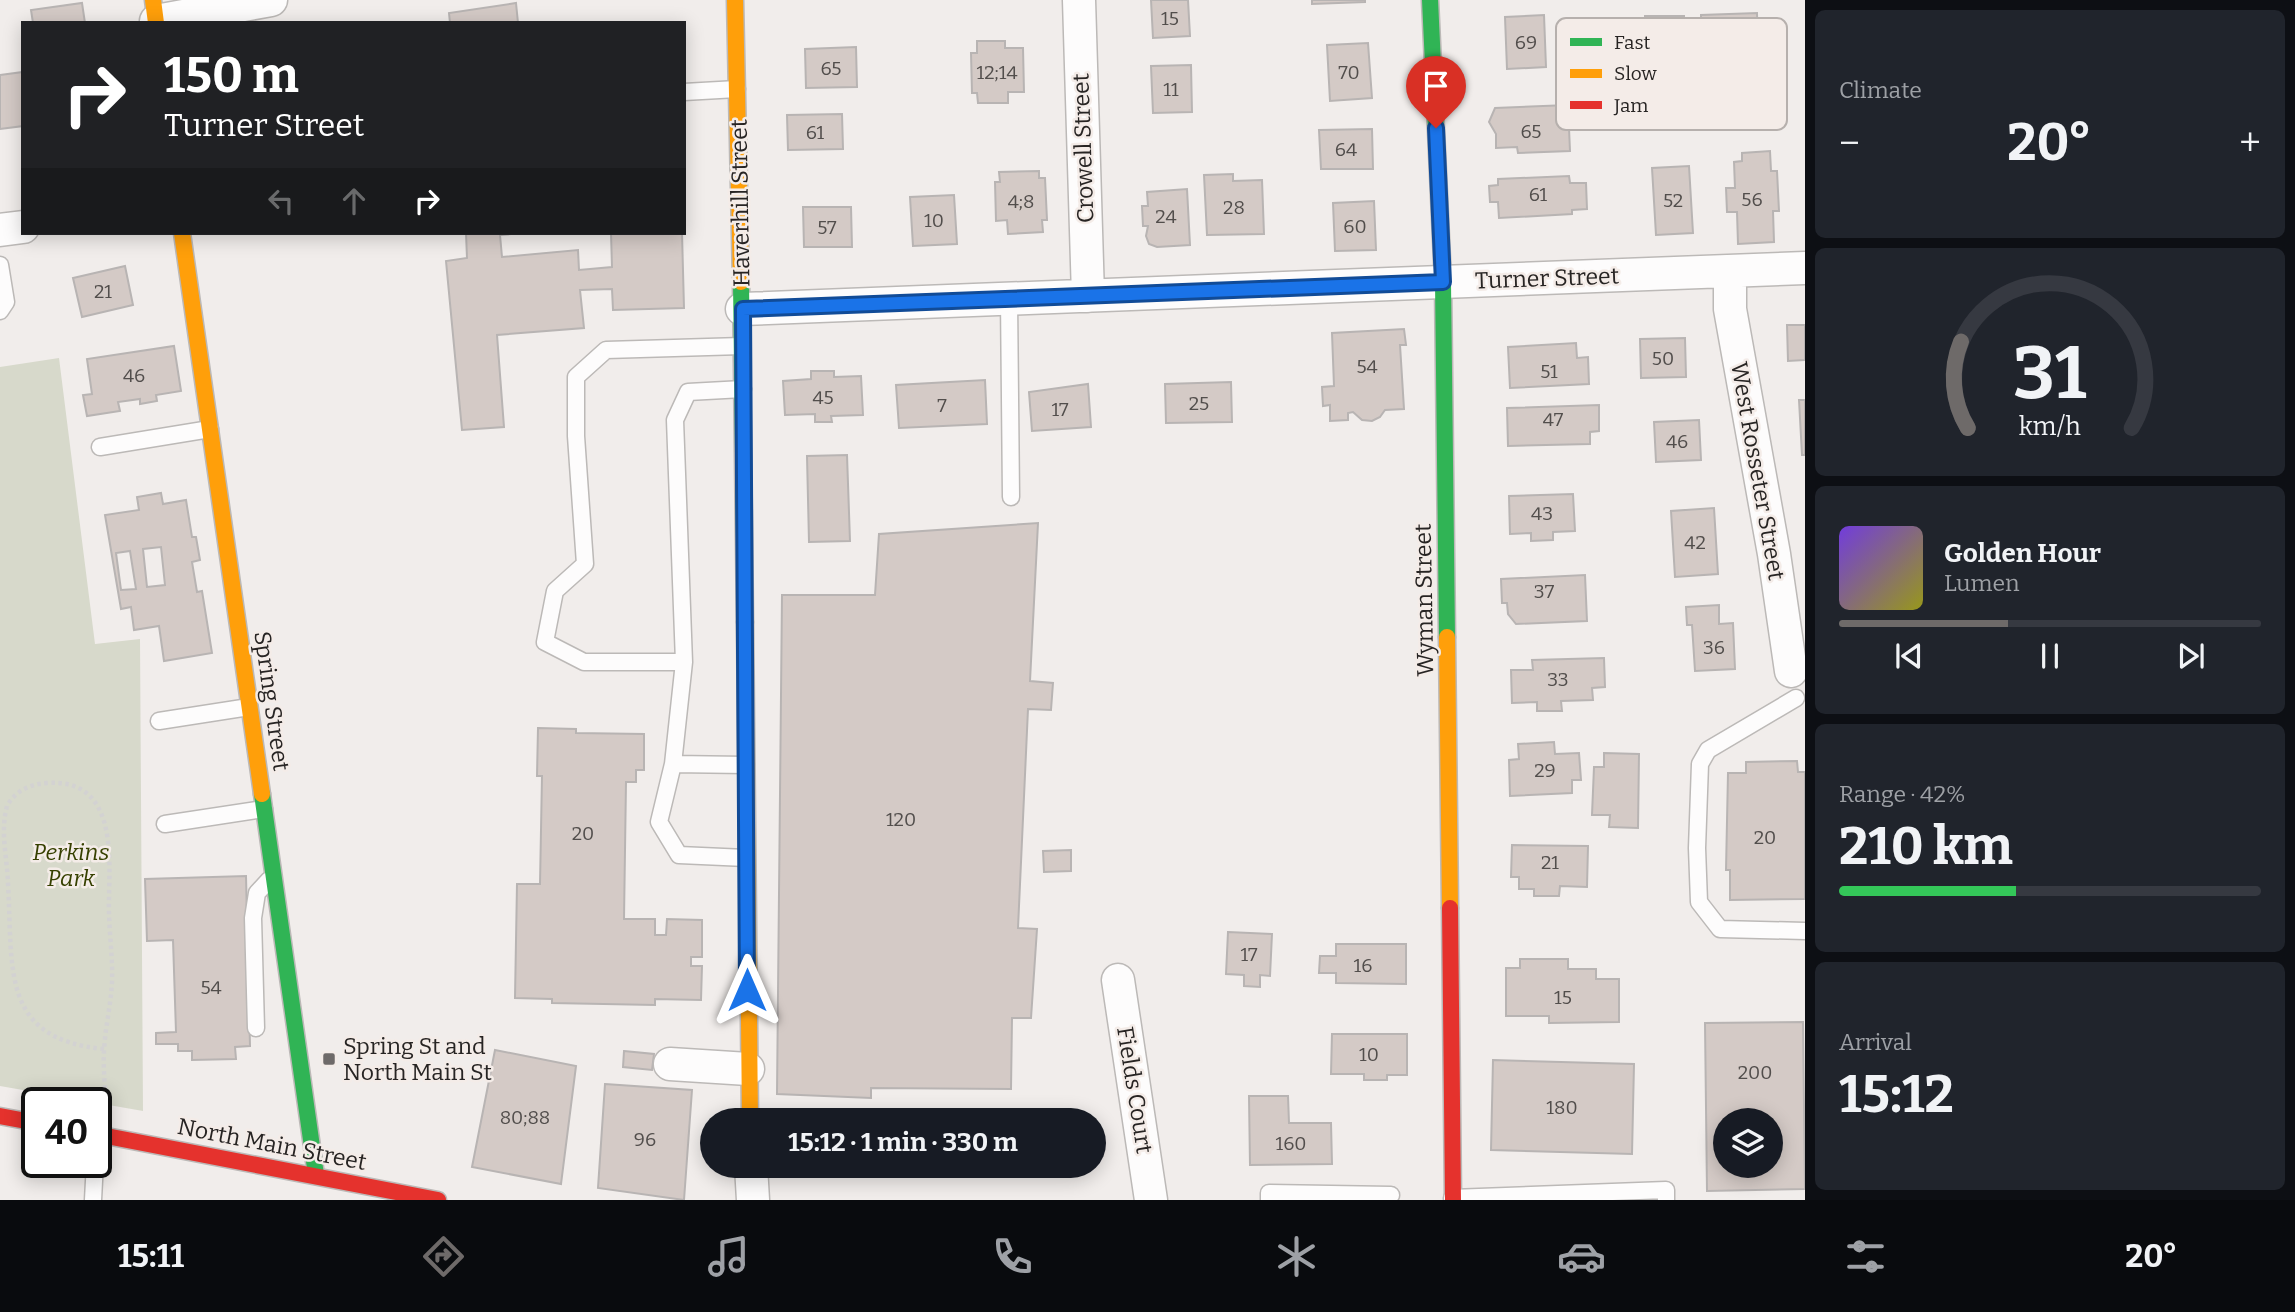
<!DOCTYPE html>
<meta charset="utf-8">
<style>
:root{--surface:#171b24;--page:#20242c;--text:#f1f3f6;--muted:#9ea1a6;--line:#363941;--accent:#6e6a69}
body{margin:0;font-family:Bitter,serif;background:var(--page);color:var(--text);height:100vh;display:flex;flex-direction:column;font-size:26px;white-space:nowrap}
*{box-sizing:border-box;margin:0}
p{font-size:23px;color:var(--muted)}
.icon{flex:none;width:38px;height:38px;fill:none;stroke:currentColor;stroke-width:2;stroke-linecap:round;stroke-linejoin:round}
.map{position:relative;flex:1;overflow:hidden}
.drawer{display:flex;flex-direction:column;gap:10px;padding:10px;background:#0d0f14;width:490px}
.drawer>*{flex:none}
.top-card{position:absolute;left:21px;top:21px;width:665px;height:214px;border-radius:0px;box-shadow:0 4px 18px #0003;background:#202124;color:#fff;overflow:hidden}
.fabs{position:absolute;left:1713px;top:1108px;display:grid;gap:14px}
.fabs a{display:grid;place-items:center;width:70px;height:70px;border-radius:50%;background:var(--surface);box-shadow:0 4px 18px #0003;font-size:35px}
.speed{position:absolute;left:21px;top:1087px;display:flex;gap:14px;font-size:35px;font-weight:700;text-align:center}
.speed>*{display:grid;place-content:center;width:91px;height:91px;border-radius:50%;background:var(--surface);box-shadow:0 4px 18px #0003;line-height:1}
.speed .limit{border:4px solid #111;border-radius:10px;background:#fff;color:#111}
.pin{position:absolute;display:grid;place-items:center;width:60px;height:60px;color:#fff;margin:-72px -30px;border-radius:50% 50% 50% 0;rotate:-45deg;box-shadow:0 0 7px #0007}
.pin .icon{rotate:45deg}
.me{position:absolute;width:77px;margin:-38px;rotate:0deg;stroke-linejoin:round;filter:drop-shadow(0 0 5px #0008)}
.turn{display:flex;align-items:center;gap:24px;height:147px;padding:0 28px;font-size:32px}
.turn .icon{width:91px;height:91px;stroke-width:2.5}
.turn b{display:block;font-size:49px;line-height:60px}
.lanes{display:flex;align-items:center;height:66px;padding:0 28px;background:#0003;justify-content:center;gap:35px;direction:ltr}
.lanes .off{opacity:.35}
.big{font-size:52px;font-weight:700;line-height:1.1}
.drawer .widget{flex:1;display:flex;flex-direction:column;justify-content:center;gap:10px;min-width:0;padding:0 24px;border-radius:10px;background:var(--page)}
.drawer .dial{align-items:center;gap:0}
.dial svg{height:182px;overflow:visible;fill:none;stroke:var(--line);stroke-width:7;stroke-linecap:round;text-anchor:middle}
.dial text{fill:var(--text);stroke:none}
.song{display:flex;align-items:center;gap:21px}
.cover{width:84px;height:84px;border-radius:10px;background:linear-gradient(135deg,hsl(260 70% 55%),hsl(60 70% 35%))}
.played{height:7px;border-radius:4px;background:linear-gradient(90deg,var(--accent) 40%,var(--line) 40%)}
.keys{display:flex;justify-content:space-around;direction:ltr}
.heat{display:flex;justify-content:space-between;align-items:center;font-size:38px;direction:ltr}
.charge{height:10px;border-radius:5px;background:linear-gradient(90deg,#34c759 42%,var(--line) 0)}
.trip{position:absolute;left:700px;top:1108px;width:406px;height:70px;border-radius:35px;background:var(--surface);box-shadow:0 4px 18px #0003;font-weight:700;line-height:70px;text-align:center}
.tab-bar{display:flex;height:112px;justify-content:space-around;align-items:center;background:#090b0e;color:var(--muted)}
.tab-bar .icon{width:49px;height:49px}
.tab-bar .active{color:var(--accent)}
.tab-bar b{font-size:32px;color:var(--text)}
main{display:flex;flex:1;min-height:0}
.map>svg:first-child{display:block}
.green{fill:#d7d9cb}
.building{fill:#d4cac6;stroke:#b8b4b3;stroke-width:2;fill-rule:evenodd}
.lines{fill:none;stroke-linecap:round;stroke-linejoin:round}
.lane-casing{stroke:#bcb9b7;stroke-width:19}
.street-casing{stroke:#bcb9b7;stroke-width:35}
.fast-casing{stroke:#bcb9b7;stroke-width:19}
.slow-casing{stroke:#bcb9b7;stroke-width:19}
.jam-casing{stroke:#bcb9b7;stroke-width:19}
.path{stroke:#d3d2d2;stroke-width:4.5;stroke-dasharray:3.5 3.5;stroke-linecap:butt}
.lane{stroke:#fdfcfc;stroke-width:16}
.street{stroke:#fdfcfc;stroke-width:32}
.fast{stroke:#30b455;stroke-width:16}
.slow{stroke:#ff9f0a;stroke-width:16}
.jam{stroke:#e5322d;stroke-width:16}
.route-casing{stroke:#114b97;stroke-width:18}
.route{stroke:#1a73e8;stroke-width:12}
.poi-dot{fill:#6e6a69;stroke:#f4ece8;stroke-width:2.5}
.labels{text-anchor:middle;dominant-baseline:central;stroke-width:5;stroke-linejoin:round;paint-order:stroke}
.number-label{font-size:19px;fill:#524e4c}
.street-label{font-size:23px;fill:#272423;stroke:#f4ece8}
.park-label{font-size:23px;font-style:italic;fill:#364000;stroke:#f4ece8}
.poi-label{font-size:23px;fill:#272423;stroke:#f4ece8;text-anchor:start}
.key{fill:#f4ece8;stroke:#b6b0ad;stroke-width:2}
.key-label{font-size:19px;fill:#272423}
</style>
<main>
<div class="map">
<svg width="1805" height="1200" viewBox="0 0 1805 1200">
<rect width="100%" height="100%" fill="#f1edeb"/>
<path class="green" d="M59,358L95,644L140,639L143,1111L0,1086V367Z"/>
<path class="building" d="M1151,0H1188L1190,36L1153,38Z
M1312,0H1365V2L1312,4Z
M82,3L85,23H33L31,10Z
M516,3L518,23H450L449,13Z
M1757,13L1759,95L1716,97L1714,37L1701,38V15Z
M1544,15L1546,67L1507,69L1505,17Z
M1645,16H1684L1686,83H1646Z
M977,41H1005V48H1023L1024,92H1008V103H978L977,93H972L971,53H977Z
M1368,43L1372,98L1330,101L1327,45Z
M856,47L857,87L806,88L805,49Z
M1191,65L1192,112L1153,113L1151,66Z
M23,72V126L0,129V75Z
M1568,105L1570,151L1518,153L1517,147L1496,148V134L1489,122L1495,108Z
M842,114L843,149L788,150L787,115Z
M1372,129L1373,169H1321L1319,130Z
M1770,151L1771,171H1777L1779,211H1773L1774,242L1738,244L1737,212H1727L1726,188H1735L1734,162L1742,161V153Z
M1689,166L1693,233L1656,235L1652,168Z
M1039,171V178H1045L1047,220H1042L1043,232L1008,234L1007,220L996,221L995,182H1000L999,172Z
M1233,174V181L1262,180L1264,234L1207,235L1204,175Z
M1569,176L1570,183H1586L1587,209L1572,210V214L1499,218L1498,202H1490L1489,186L1498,185V179Z
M1187,189L1190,245L1157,247L1149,244L1146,236L1148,226H1143L1142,206H1148L1147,192Z
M954,195L957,244L913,246L910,197Z
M1374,201L1376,250L1335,251L1333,203Z
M803,207H851L852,247H804Z
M466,233H525L500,235L502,257L578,250L579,270L612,267L611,233H682L684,308L613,310L612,289L580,290L584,328L497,335L504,427L462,430L446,261L467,258Z
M125,266L133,305L82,317L73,278Z
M1787,325H1805V360L1788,361Z
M1404,329L1406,345H1400L1404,409L1385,410L1380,417L1372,421L1362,420L1353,412L1348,413V420L1330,421V405L1323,406L1322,387L1334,386L1332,333Z
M1685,338L1686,377L1641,378L1640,339Z
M1576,343L1577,358L1588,357L1589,384L1510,388L1508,347Z
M174,346L181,391L156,395L157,401L140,404V399L118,402L120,411L87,416L83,395L92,394L87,359Z
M811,371H834V377L861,376L863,415L831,416L832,422H815V414L785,415L783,381L811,379Z
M985,380L987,424L899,428L896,385Z
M1231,382L1232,422L1166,423L1165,384Z
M1088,384L1091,427L1032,431L1029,392Z
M1799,400H1805V455H1802Z
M1599,405V431L1590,432V444L1508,446L1507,408Z
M1699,420L1701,460L1656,462L1654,422Z
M847,455L850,541L809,542L807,456Z
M161,493L163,504L186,500L192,537H196L200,560L192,562L197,592L202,591L212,653L164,661L159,626L134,630L131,607L121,609L105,515L139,510L137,497ZM161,547L165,585L147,587L143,549ZM130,551L136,589L121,590L116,553Z
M1573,494L1575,531L1553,532V540L1531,541V533L1510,534L1509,496Z
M1714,508L1718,574L1675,577L1671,511Z
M1038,523L1030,681L1053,683L1051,710L1028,709L1018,928L1037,929L1031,1018H1012L1011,1089L871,1088V1098L777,1094L782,595H875L879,534Z
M1585,575L1587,621L1516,624L1508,614L1507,603H1502L1501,579Z
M1719,605V624L1733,623L1735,669L1695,671L1692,625H1687L1686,607Z
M1604,658L1605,687L1592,688L1593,700L1561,701L1562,711H1537V702L1512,703L1511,670H1533L1532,660Z
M538,728L576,729V733L644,734V770H636V782H626L624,919H655V935H666L667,919L702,920V957H691V966H702L701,1000L655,999V1005L552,1003V999L515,998L517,884H540L542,776H537Z
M1554,742L1555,754L1579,753L1581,780H1572V793L1510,796L1509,760L1519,759L1518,744Z
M1604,753L1639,754L1638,828L1609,827L1610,815H1592L1594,767H1604Z
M1797,761L1798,772H1805V899L1730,900V870H1726L1728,773H1746V762Z
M1512,845L1588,846L1587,887L1560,886L1559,896H1534V889H1519V877H1511Z
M1071,850V871L1044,872L1043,851Z
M246,876L250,1046L235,1047L236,1059L192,1060V1051H178V1044H156V1033L176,1032L173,940L147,941L145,879Z
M1228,932L1272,934L1270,976L1260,975V987L1244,986V975L1226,974Z
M1336,944H1406V984L1336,983V973H1319L1320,956H1336Z
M1520,959H1568V969H1596V979H1619V1022L1549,1023V1016H1506V968H1520Z
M1803,1022L1805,1189L1707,1191L1705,1023ZM1726,1120H1771V1166H1726Z
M1332,1034H1407V1075H1387V1080H1364V1074H1331Z
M495,1050L576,1066L561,1184L472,1167Z
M624,1051L654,1054L652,1070L623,1067Z
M1493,1060L1634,1064L1632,1154L1491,1150Z
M605,1084L692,1090L684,1200L598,1188Z
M1249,1096H1288L1289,1123H1331L1332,1164L1250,1165Z"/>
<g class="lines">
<g class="lane-casing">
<path id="lane" d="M684,92L737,89
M0,265L6,302L0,311
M1009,299L1011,497
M742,346L606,350L576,377V436L585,564L555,591L545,642L584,662H684L673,764L659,822L679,855L746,858
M100,447L210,429
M684,662L675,420L688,392L743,389
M1796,698L1708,750L1700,764L1697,848L1699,902L1720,929L1805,931
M159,721L249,707
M673,764L746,765
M165,824L264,809
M256,1028L253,918L257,893L269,880
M1452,1198L1666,1190V1200
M93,1200L95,1162
M1269,1200V1193L1391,1195"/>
</g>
<g class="street-casing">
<path id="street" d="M1079,0L1088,296
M156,21L271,0
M0,230L23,227
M1730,271V309L1774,554L1791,671
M742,309L1805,268
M1118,980L1151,1200
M670,1064L748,1069
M751,1166L753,1200"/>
</g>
<g class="fast-casing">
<path id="fast" d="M1430,0L1443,282L1447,637
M741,282L745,622
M262,794L316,1175"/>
</g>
<g class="slow-casing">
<path id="slow" d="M153,0L156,23
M735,0L741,282
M182,233L262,794
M745,622L750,1120
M1447,637L1450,908"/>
</g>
<g class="jam-casing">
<path id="jam" d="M1450,908L1453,1200
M0,1116L37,1123
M96,1134L438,1200"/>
</g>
<path class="path" d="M104,1049C0,1039 13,970 8,883C7,856 0,832 7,806C15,791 30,784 47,783C115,778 110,851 109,898C108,926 113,954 112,982C111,1005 105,1028 104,1051C103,1068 105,1086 106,1103"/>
<use href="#lane" class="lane"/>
<use href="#street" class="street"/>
<use href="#fast" class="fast"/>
<use href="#slow" class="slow"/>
<use href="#jam" class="jam"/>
</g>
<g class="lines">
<g class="route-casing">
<path id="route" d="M747,990L743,309L1443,282L1436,128"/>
</g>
<use href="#route" class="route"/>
</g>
<rect class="poi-dot" x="322" y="1052" width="14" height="14" rx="3.5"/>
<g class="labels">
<g class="number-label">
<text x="1170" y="18">15</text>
<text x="1526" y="42">69</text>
<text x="831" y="68">65</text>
<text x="997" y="72">12;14</text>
<text x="1349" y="72">70</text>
<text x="1171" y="89">11</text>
<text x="1531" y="131">65</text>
<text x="815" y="132">61</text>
<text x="1346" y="149">64</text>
<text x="1538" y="194">61</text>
<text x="1752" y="199">56</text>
<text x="1673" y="200">52</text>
<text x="1021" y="201">4;8</text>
<text x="1234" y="207">28</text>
<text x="1166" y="216">24</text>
<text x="934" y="220">10</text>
<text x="1355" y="226">60</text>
<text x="827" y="227">57</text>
<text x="103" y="291">21</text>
<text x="1663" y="358">50</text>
<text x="1367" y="366">54</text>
<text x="1549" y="371">51</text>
<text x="134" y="375">46</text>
<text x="823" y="397">45</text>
<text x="1199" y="403">25</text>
<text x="942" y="405">7</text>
<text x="1060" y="409">17</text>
<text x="1553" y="419">47</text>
<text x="1677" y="441">46</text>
<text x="1542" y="513">43</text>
<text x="1695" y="542">42</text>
<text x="1544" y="591">37</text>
<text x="1714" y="647">36</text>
<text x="1558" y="679">33</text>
<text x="1545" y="770">29</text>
<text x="901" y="819">120</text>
<text x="583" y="833">20</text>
<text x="1765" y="837">20</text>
<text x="1550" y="862">21</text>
<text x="1249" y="954">17</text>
<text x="1363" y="965">16</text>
<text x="211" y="987">54</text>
<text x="1563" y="997">15</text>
<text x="1369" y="1054">10</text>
<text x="1755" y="1072">200</text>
<text x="1562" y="1107">180</text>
<text x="525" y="1117">80;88</text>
<text x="645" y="1139">96</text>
<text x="1291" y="1143">160</text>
</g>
<g class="street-label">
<text transform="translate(1083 148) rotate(-92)">Crowell Street</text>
<text transform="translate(740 203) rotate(-91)">Haverhill Street</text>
<text transform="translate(1547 278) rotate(-2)">Turner Street</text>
<text transform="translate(1758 471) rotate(80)">West Rosseter Street</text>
<text transform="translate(1424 600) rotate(-91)">Wyman Street</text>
<text transform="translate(272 701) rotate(82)">Spring Street</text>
<text transform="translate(1135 1090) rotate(81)">Fields Court</text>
<text transform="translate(272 1144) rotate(11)">North Main Street</text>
</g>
<g class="park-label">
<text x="71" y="852">Perkins<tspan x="71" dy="26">Park</tspan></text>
</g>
<g class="poi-label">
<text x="343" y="1046">Spring St and<tspan x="343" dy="26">North Main St</tspan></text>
</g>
</g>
<rect x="1556" y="18" width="231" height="112" rx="10" class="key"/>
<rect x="1570" y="38" width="32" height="8" fill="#30b455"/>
<rect x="1570" y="69" width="32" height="9" fill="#ff9f0a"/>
<rect x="1570" y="101" width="32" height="8" fill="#e5322d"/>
<g class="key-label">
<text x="1614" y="49">Fast</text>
<text x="1614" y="80">Slow</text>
<text x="1614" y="112">Jam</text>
</g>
</svg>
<div class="fabs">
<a><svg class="icon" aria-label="layers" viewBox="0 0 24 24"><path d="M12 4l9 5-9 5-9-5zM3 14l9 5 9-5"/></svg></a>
</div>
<div class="speed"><div class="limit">40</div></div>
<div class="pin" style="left:1436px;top:128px;background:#d93025"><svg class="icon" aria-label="arrive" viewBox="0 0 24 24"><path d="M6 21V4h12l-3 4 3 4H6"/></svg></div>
<svg class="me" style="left:747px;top:990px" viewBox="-20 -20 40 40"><path d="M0-17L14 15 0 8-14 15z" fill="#1a73e8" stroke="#fff" stroke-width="4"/></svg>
<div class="trip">15:12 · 1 min · 330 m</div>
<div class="top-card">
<div class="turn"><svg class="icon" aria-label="right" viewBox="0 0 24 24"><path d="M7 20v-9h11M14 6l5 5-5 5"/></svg><div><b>150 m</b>Turner Street</div></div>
<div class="lanes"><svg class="icon off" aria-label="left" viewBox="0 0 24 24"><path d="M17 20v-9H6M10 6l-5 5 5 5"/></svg><svg class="icon off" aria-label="ahead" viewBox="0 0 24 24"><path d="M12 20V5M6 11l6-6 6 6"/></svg><svg class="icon" aria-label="right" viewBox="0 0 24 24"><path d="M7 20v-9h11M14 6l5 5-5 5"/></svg></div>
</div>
</div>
<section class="drawer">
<div class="widget"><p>Climate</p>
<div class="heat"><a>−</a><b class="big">20°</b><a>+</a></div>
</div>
<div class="widget dial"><svg viewBox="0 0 100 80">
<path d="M14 69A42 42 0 1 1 86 69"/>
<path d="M14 69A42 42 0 0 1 11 31" stroke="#6e6a69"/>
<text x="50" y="56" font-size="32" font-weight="700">31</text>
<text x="50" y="72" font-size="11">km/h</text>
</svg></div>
<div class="widget">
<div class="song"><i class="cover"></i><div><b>Golden Hour</b><p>Lumen</p></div></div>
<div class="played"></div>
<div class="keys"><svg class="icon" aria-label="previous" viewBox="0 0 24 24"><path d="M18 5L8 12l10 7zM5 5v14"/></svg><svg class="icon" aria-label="pause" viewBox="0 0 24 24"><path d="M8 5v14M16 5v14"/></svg><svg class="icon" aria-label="next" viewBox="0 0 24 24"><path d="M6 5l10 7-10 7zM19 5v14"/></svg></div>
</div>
<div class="widget"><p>Range · 42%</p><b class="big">210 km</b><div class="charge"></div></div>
<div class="widget"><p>Arrival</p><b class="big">15:12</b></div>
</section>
</main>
<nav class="tab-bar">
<b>15:11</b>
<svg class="icon active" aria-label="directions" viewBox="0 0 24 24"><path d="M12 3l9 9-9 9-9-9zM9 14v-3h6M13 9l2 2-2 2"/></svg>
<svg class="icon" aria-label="music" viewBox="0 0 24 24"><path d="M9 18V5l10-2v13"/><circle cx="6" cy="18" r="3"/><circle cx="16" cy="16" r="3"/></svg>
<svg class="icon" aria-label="phone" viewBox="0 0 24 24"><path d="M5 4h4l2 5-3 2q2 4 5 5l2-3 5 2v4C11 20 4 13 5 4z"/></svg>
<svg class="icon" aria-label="climate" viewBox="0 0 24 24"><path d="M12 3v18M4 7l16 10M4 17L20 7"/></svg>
<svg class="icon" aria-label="car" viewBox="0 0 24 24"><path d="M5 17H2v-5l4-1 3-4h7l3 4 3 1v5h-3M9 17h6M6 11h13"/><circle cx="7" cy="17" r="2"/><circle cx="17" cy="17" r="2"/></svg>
<svg class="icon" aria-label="filters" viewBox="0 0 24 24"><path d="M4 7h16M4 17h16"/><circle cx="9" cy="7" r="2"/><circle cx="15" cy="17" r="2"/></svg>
<b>20°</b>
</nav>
